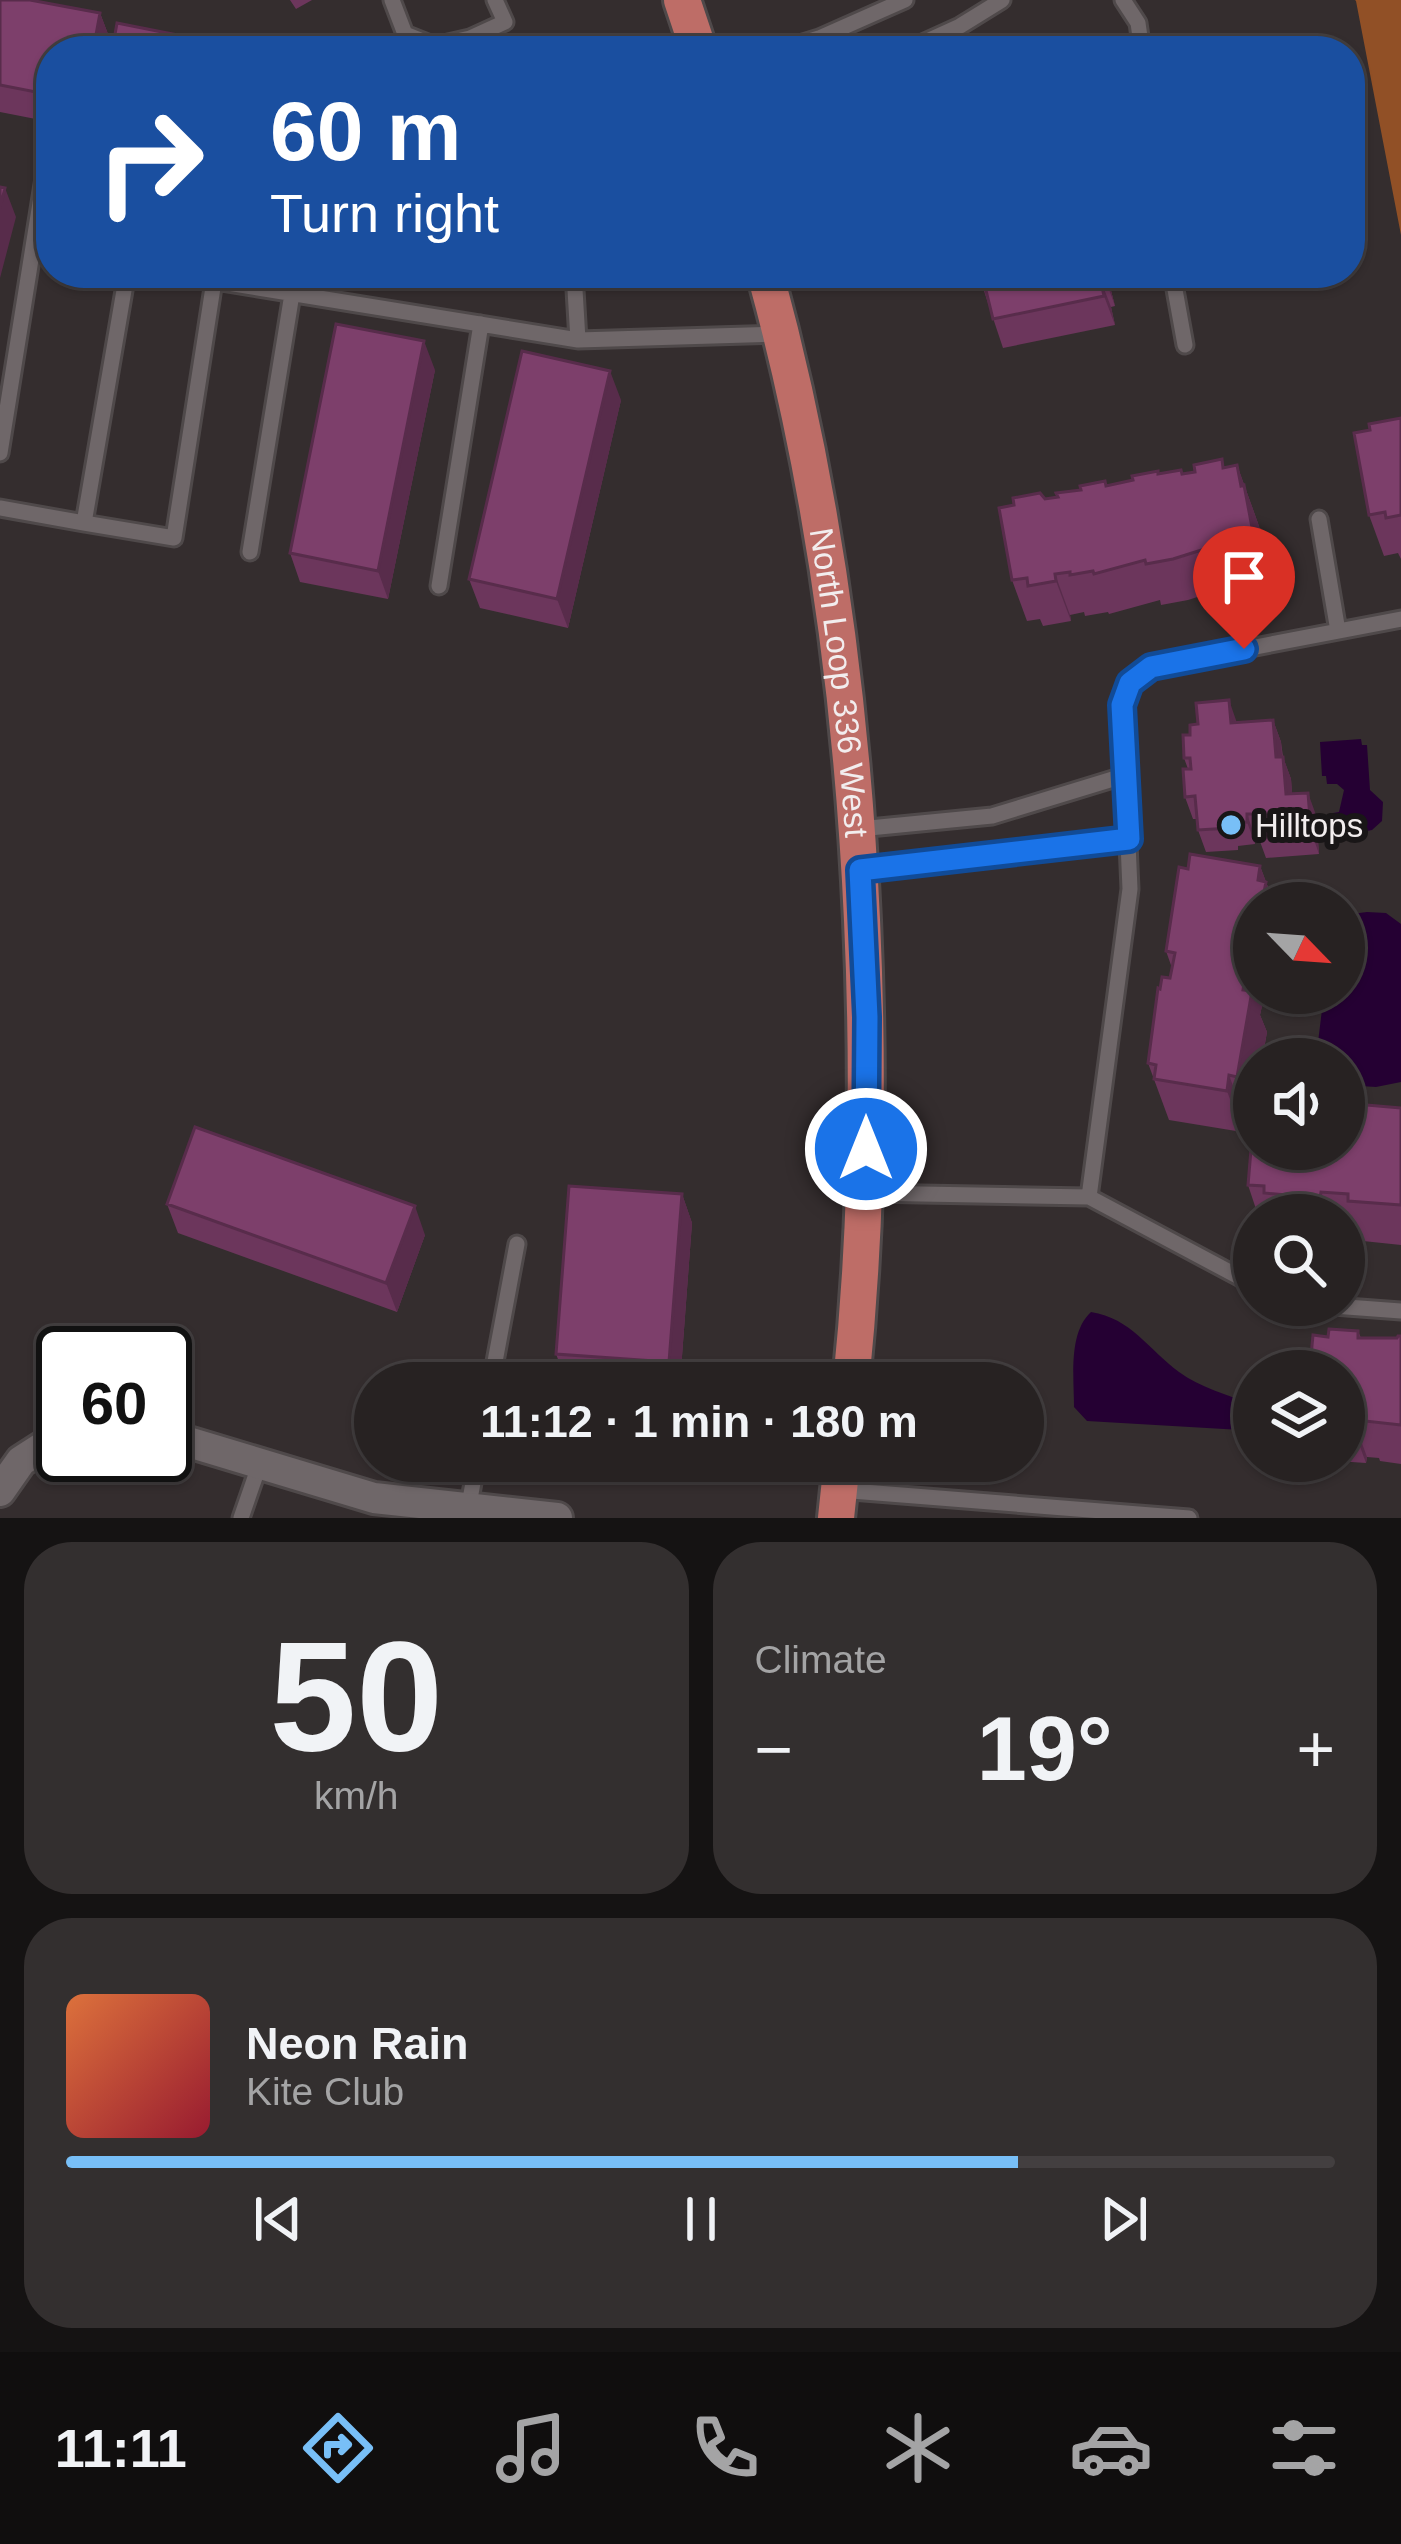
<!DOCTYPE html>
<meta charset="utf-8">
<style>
:root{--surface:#272222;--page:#332f2f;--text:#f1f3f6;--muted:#a4a4a5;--line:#433f40;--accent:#78bff7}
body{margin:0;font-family:Helvetica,sans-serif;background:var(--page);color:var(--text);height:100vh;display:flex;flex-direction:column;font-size:45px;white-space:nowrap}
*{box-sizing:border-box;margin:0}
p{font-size:39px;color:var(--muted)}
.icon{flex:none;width:66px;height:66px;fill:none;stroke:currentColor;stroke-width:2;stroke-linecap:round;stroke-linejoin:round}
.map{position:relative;height:1518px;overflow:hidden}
.side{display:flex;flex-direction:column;gap:24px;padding:24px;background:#151313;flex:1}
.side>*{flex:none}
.top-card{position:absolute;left:36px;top:36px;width:1329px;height:252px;border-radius:48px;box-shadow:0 3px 9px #0004,0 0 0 3px var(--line);background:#1a4fa0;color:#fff;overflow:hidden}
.needle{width:78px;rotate:115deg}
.buttons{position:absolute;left:1233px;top:882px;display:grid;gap:24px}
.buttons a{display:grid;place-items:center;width:132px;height:132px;border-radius:50%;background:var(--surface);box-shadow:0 3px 9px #0004,0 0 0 3px var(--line);font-size:60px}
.speed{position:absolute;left:36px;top:1326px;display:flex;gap:24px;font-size:60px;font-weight:700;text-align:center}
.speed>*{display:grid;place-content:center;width:156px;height:156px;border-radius:50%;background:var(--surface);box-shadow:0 3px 9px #0004,0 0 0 3px var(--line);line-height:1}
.speed .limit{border:6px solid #111;border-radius:18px;background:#fff;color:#111}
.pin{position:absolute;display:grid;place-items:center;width:102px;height:102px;color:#fff;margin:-123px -51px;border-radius:50% 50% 50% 0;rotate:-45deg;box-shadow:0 0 12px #0007}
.pin .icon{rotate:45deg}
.me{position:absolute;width:132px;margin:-66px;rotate:0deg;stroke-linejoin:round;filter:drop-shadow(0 0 9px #0008)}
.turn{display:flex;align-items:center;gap:42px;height:252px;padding:0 36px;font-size:54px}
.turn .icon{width:156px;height:156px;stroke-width:2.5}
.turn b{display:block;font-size:84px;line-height:102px}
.big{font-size:90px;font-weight:700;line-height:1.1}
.side .tile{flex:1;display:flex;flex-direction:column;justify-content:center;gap:18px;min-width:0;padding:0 42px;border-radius:48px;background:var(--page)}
.side .dial{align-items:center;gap:0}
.dial b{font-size:156px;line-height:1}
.song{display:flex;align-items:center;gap:36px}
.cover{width:144px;height:144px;border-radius:18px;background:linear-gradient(135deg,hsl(20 70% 55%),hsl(350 70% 35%))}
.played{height:12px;border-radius:6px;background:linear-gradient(90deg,var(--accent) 75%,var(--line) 75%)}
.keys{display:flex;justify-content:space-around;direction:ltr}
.heat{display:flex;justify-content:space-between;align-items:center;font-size:66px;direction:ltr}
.side .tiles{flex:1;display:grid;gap:24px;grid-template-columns:1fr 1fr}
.tile:last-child{grid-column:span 2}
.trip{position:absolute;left:354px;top:1362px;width:690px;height:120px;border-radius:60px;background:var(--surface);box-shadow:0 3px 9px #0004,0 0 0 3px var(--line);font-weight:700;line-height:120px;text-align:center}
.tabs{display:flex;height:192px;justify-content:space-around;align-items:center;background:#100e0e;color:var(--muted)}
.tabs .icon{width:84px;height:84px}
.tabs .active{color:var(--accent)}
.tabs b{font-size:54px;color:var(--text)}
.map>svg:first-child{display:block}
.forest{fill:#915026}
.water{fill:#250033}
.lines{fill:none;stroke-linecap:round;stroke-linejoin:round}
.lane-casing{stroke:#4f494a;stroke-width:21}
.street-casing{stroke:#4f494a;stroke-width:36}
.primary-casing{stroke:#4f494a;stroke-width:42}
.lane{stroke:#6f6769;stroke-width:15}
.street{stroke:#6f6769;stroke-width:30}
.primary{stroke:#be6d67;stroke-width:36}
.wall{fill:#6c365c}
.shaded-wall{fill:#582c4b}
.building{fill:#7d3f6b;stroke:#582c4b;stroke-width:3}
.route-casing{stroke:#114b97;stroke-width:30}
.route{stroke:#1a73e8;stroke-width:21}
.poi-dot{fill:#78bff7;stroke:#191617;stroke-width:4.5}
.labels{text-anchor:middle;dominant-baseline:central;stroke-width:12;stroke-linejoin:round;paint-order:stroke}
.street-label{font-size:33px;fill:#f2edee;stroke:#191617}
.poi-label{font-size:33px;fill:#f2edee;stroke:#191617;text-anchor:start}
</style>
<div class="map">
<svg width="1401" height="1518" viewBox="0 0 1401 1518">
<rect width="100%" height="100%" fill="#342d2e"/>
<path class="forest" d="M1355,0H1401V235L1356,1Z"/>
<path class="water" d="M1361,739L1362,745H1367L1370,790L1383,802L1382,821L1372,830L1357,833L1348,829L1343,833L1333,813L1339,812L1344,790L1337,784H1327L1326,776H1322L1320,742Z
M1367,912L1386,913L1401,924V1082L1376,1087L1344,1085V1059H1316L1324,993H1344V915Z
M1091,1312C1131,1318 1149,1350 1179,1372C1200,1388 1228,1394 1252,1405L1254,1425L1241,1430L1087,1421L1074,1407C1074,1378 1068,1333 1091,1312Z"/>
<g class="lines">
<g class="lane-casing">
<path id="lane" d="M392,0L405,34L435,46L470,38L505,22L495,0
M1123,0L1138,23L1142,51
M777,51L819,38L905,0
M905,51L960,26L1002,0
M166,273L578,340L779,334
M574,273L578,340
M1172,273L1185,345
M0,453L45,172L51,173
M0,508L84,523L127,273
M1319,519L1338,631
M84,523L174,538L214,281
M250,552L292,294
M439,586L481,324
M859,829L992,816L1126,775
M860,870L1129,839
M866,1193L1089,1197L1254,1285
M1089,1197L1130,889L1122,705L1130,683L1151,667L1401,619
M1320,1305L1401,1311
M491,1383L517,1244
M839,1490L1189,1518
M468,1510L477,1461
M241,1518L260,1463"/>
</g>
<g class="street-casing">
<path id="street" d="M165,1435L374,1498L557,1518
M0,1491L21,1461L63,1434"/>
</g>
<g class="primary-casing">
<g id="primary">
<path d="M682,0L699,51"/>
<path id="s1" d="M765,273C823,484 852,701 862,920C869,1074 867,1229 851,1383"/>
<path d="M836,1518L842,1461"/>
</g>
</g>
<use href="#lane" class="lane"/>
<use href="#street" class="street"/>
<use href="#primary" class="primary"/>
</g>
<path class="wall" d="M0,0L100,13L111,42L51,51V122L0,112Z
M290,0H312L296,9Z
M978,273H1121L1122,276L1108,279L1115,306L1111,307L1115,325L1003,348Z
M435,370L388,599L300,582L290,553Z
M621,400L568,628L480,608L469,579Z
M1401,418V559L1398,553L1384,556L1369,515L1370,430Z
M1237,465L1259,526L1269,579L1253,582L1254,590L1225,595L1222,589L1188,600L1161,605L1160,600L1109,614L1108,612L1085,616L1084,612L1070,615L1071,621L1043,626L1040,619L1027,621L1012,580L1045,499L1159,474H1183Z
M1273,720L1281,742L1283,757L1291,779L1292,794L1316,815L1319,854L1266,858L1258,836L1255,837V844L1238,846V850L1206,852L1198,830L1197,819H1193L1185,797L1188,769L1184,758L1190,735L1237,723Z
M1260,866L1274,903H1254V993H1272L1270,1008L1262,1006L1260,1015L1267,1032L1252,1118L1244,1116L1242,1132L1169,1120L1148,1063L1160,989L1170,978L1172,968L1166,951L1188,869Z
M1401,1108V1245L1363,1241L1361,1235L1344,1233V1215H1258L1248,1185L1354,1110Z
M682,1194L692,1223L680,1383H567L556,1354Z
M167,1204L425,1235L397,1312L178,1233Z
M1358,1331L1361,1338H1397L1401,1336V1464L1380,1461L1379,1458L1367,1457L1366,1463L1337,1461H1344V1371L1311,1356Z"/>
<path class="shaded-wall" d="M100,13L111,42L109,51H93Z
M5,188L16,217L0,278V208Z
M1103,273H1106L1108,279L1115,306Z
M1100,278L1111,307L1115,325L1104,296Z
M424,341L435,370L388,599L378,571Z
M610,371L621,400L568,628L557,599Z
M1237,465L1259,526L1269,579L1254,538Z
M1238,541L1253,582L1254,590L1239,549Z
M1055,574L1070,615L1071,621L1056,581Z
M1229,700L1237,723H1231Z
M1273,720L1281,742L1284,780L1276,757Z
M1283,757L1291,779L1294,817L1286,794Z
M1308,793L1316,815L1319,854L1311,831Z
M1247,814L1255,837V844L1247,822Z
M1260,866L1266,882L1274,903H1266L1258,880Z
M1247,966L1254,985V993H1257L1262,1006L1260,1015L1267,1032L1262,1059H1254L1252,1118L1237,1077L1243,990Z
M1265,993H1272L1270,1008Z
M1229,1075L1244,1116L1242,1132L1227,1091Z
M1321,1192L1330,1215H1327L1320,1198Z
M682,1194L692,1223L680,1383H677L669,1362Z
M415,1206L425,1235L397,1312L386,1283Z
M1352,1416L1367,1457L1366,1463L1351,1422Z"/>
<path class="building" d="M0,0H30L100,13L93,51H51V95L0,85Z
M117,23L258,51H112Z
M0,187L5,188L0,208Z
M978,273H1103L1104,277L1100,278L1104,296L993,319L982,274L979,275Z
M336,324L424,341L378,571L290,553Z
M522,351L610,371L557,599L469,579Z
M1401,418V515L1386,518L1385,512L1369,515L1354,433L1370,430L1369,424Z
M1222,459L1223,468L1237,465L1241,486L1244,485L1254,538L1238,541L1239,549L1210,555L1208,548L1173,559L1146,564L1145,560L1094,574L1093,571L1070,575V572L1055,574L1056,581L1028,586L1027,578L1012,580L999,508L1014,505L1013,498L1040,493L1045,499L1058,497L1056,493L1081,490L1080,486L1105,481L1106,486L1133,480L1132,476L1158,471V474L1181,470L1182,474L1195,472L1194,465Z
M1229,700L1231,723L1273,720L1276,757H1283L1286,794L1308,793L1311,831L1258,835L1256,814H1247V822L1230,823V828L1198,830L1195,796L1185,797L1183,769H1191L1190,758H1184L1183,735H1190V725L1198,724L1196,703Z
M1190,854L1260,866L1258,880L1266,882L1264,892H1268L1266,903H1254V967L1247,966L1243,990L1252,991L1237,1077L1229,1075L1227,1091L1154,1079L1156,1065L1148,1063L1158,988L1160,989L1162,977L1170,978L1175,953L1166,951L1179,867L1188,869Z
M1355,1104L1401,1108V1205L1348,1201V1194L1321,1192L1320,1198L1264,1193V1186L1248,1185L1254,1114V1149H1344V1110H1354Z
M195,1127L415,1206L386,1283L167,1204Z
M569,1186L682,1194L669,1362L556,1354Z
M1329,1329L1358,1331V1338H1397L1398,1336H1401V1425L1365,1421L1366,1417L1352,1416L1351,1422H1344V1371H1308V1355L1311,1356L1313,1335L1328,1337Z"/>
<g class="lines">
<g class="route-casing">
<path id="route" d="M866,1149L867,1017L860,870L1129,839L1122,705L1130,683L1151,667L1244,649"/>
</g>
<use href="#route" class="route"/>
</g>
<circle class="poi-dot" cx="1231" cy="825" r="12"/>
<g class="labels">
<g class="street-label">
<text stroke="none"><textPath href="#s1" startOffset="417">North Loop 336 West</textPath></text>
</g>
<g class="poi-label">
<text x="1255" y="825">Hilltops</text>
</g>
</g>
</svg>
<div class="buttons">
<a><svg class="needle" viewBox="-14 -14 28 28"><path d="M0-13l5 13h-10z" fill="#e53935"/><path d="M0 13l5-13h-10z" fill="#a4a4a5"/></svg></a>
<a><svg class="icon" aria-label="sound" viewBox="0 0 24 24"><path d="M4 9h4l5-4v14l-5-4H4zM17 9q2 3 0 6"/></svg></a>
<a><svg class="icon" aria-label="search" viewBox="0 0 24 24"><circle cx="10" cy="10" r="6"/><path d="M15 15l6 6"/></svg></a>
<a><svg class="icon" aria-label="layers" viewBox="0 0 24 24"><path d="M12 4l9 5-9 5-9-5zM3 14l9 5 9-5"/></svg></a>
</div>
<div class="speed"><div class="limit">60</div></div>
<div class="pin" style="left:1244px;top:649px;background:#d93025"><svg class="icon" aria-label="arrive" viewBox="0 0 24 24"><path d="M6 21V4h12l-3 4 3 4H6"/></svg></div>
<svg class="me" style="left:866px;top:1149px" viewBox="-20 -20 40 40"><circle r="17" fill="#1a73e8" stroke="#fff" stroke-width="3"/><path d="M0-11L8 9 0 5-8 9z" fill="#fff"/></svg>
<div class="trip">11:12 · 1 min · 180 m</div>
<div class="top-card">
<div class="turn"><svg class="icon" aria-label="right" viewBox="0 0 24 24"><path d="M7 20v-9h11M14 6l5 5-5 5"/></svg><div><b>60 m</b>Turn right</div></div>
</div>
</div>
<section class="side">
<div class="tiles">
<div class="tile dial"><b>50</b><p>km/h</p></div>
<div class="tile"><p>Climate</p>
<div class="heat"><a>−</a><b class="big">19°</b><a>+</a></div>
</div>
<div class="tile">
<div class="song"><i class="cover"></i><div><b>Neon Rain</b><p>Kite Club</p></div></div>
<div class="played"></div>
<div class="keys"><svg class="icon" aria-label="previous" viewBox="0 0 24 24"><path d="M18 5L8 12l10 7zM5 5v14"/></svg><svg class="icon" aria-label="pause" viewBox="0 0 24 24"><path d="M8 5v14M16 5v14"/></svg><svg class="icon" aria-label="next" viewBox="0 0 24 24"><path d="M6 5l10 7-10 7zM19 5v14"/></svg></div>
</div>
</div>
</section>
<nav class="tabs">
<b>11:11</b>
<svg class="icon active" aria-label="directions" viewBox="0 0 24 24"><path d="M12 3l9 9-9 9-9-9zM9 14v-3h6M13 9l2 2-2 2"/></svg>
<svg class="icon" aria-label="music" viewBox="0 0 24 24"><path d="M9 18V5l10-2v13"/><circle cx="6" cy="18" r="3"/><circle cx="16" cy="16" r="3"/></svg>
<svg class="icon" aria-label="phone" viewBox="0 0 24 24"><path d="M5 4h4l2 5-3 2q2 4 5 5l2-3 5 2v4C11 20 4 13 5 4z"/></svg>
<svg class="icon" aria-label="climate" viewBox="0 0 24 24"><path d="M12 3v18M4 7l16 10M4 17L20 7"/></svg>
<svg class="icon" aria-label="car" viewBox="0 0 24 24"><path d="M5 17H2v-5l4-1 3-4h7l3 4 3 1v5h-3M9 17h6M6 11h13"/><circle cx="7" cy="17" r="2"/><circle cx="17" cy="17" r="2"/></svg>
<svg class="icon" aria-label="filters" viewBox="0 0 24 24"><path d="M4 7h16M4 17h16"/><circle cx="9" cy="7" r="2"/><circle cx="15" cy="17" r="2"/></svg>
</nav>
